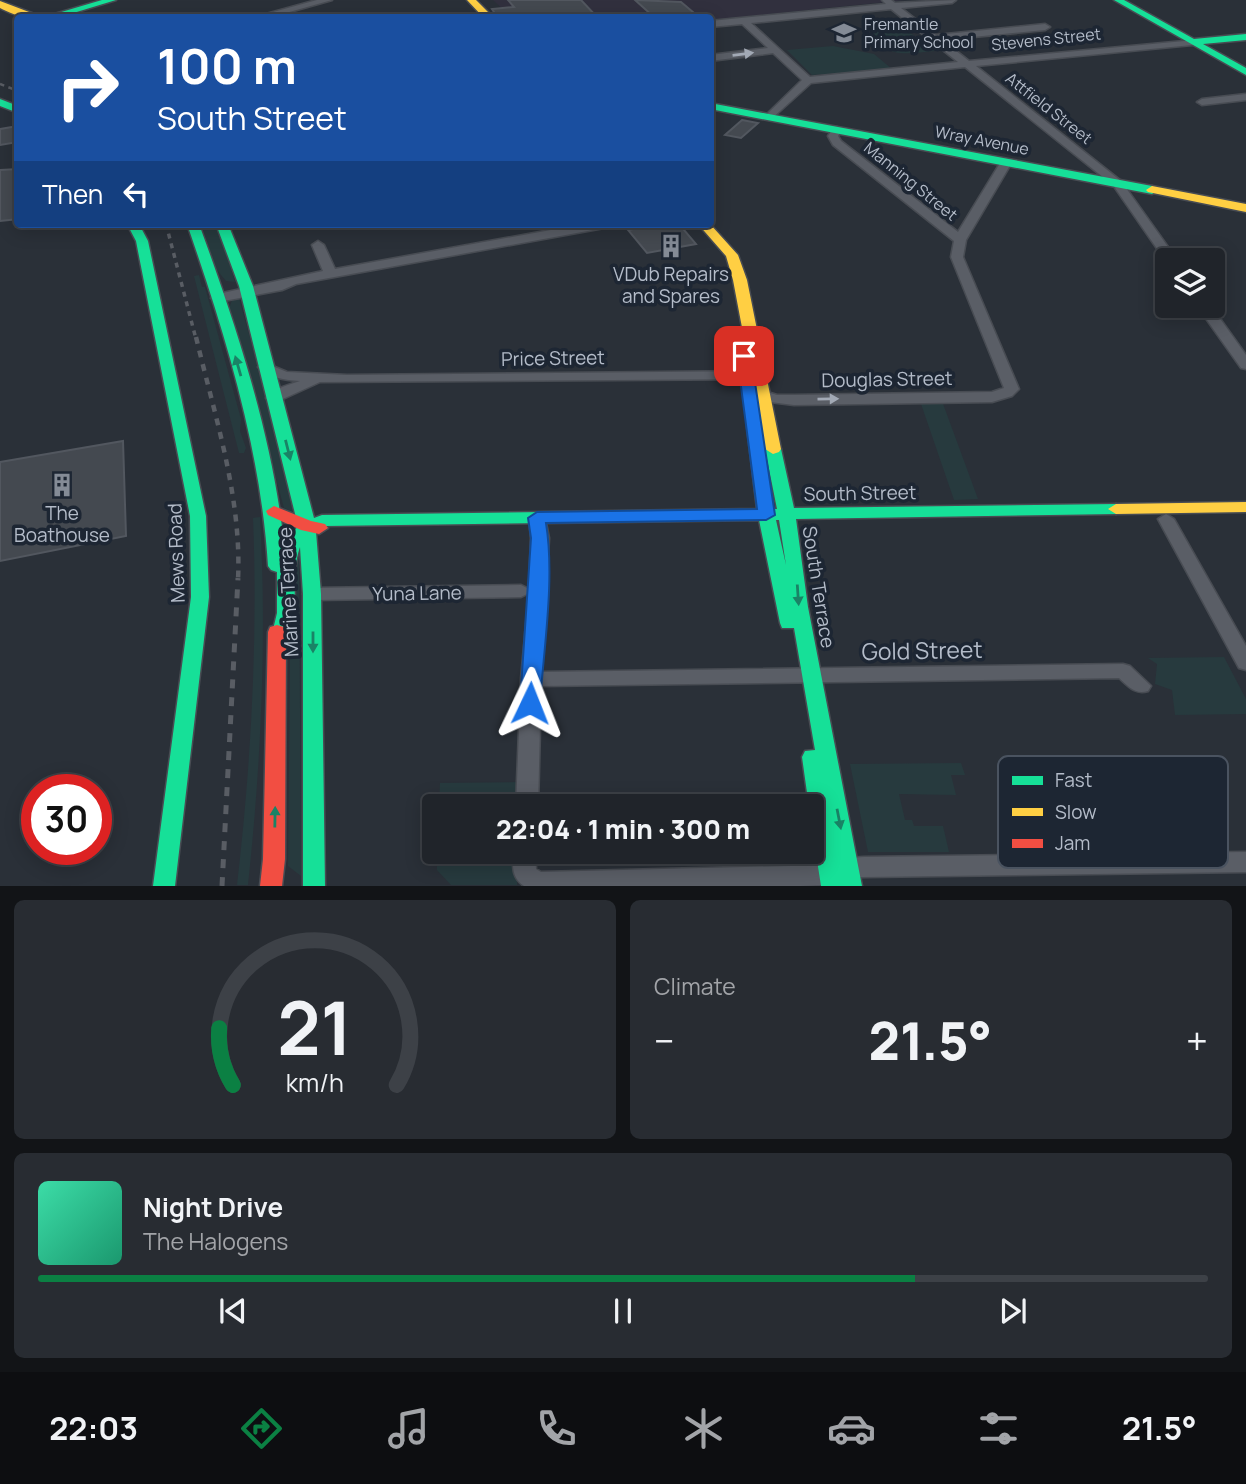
<!DOCTYPE html>
<meta charset="utf-8">
<style>
:root{--surface:#20242a;--page:#282c32;--text:#f1f3f6;--muted:#a2a4a8;--line:#3d4147;--accent:#0b8043}
body{margin:0;font-family:Manrope,sans-serif;background:var(--page);color:var(--text);height:100vh;display:flex;flex-direction:column;font-size:26px;white-space:nowrap}
*{box-sizing:border-box;margin:0}
p{font-size:23px;color:var(--muted)}
.icon{flex:none;width:38px;height:38px;fill:none;stroke:currentColor;stroke-width:2;stroke-linecap:round;stroke-linejoin:round}
.map{position:relative;height:886px;overflow:hidden}
.drawer{display:flex;flex-direction:column;gap:14px;padding:14px;background:#121417;flex:1}
.drawer>*{flex:none}
.banner{position:absolute;left:14px;top:14px;width:700px;height:214px;border-radius:7px;box-shadow:0 4px 18px #0003,0 0 0 2px var(--line);background:#1a4fa0;color:#fff;overflow:hidden}
.buttons{position:absolute;left:1155px;top:248px;display:grid;gap:14px}
.buttons a{display:grid;place-items:center;width:70px;height:70px;border-radius:7px;background:var(--surface);box-shadow:0 4px 18px #0003,0 0 0 2px var(--line);font-size:35px}
.speed{position:absolute;left:21px;top:774px;display:flex;gap:14px;font-size:35px;font-weight:700;text-align:center}
.speed>*{display:grid;place-content:center;width:91px;height:91px;border-radius:50%;background:var(--surface);box-shadow:0 4px 18px #0003,0 0 0 2px var(--line);line-height:1}
.speed .limit{border:10px solid #d22;background:#fff;color:#111}
.pin{position:absolute;display:grid;place-items:center;width:60px;height:60px;color:#fff;margin:-30px;border-radius:14px;box-shadow:0 4px 10px #0006}
.me{position:absolute;width:77px;margin:-38px;rotate:2deg;stroke-linejoin:round;filter:drop-shadow(0 0 5px #0008)}
.turn{display:flex;align-items:center;gap:24px;height:147px;padding:0 28px;font-size:32px}
.turn .icon{width:91px;height:91px;stroke-width:2.5}
.turn b{display:block;font-size:49px;line-height:60px}
.then{display:flex;align-items:center;height:66px;padding:0 28px;background:#0003;gap:14px;font-size:26px}
.big{font-size:52px;font-weight:800;line-height:1.1}
.drawer .card{flex:1;display:flex;flex-direction:column;justify-content:center;gap:10px;min-width:0;padding:0 24px;border-radius:10px;background:var(--page)}
.drawer .dial{align-items:center;gap:0}
.dial svg{height:182px;overflow:visible;fill:none;stroke:var(--line);stroke-width:7;stroke-linecap:round;text-anchor:middle}
.dial text{fill:var(--text);stroke:none}
.song{display:flex;align-items:center;gap:21px}
.cover{width:84px;height:84px;border-radius:10px;background:linear-gradient(135deg,hsl(160 70% 55%),hsl(160 70% 35%))}
.played{height:7px;border-radius:4px;background:linear-gradient(90deg,var(--accent) 75%,var(--line) 75%)}
.keys{display:flex;justify-content:space-around;direction:ltr}
.heat{display:flex;justify-content:space-between;align-items:center;font-size:38px;direction:ltr}
.drawer .tiles{flex:1;display:grid;gap:14px;grid-template-columns:1fr 1fr}
.card:last-child{grid-column:span 2}
.trip{position:absolute;left:422px;top:794px;width:402px;height:70px;border-radius:7px;background:var(--surface);box-shadow:0 4px 18px #0003,0 0 0 2px var(--line);font-weight:800;line-height:70px;text-align:center}
.tab-bar{display:flex;height:112px;justify-content:space-around;align-items:center;background:#0d0e11;color:var(--muted)}
.tab-bar .icon{width:49px;height:49px}
.tab-bar .current{color:var(--accent)}
.tab-bar b{font-size:32px;color:var(--text)}
.map>svg:first-child{display:block}
.medical{fill:#31303e}
.green{fill:#273a3e}
.building{fill:#444950;stroke:#52575f;stroke-width:2}
.lines{fill:none;stroke-linecap:round;stroke-linejoin:round}
.street-casing{stroke:#484c53;stroke-width:3}
.fast-casing{stroke:#484c53;stroke-width:3}
.slow-casing{stroke:#484c53;stroke-width:3}
.jam-casing{stroke:#484c53;stroke-width:3}
.street{fill:#5a5e66;fill-rule:evenodd}
.fast{fill:#16e098;fill-rule:evenodd}
.slow{fill:#ffcf43;fill-rule:evenodd}
.jam{fill:#f24e42;fill-rule:evenodd}
.rail-far3{stroke:#595d64;stroke-width:2.5;stroke-dasharray:4.5 4.5;stroke-linecap:butt}
.rail-far2{stroke:#595d64;stroke-width:3.5;stroke-dasharray:5 5;stroke-linecap:butt}
.rail-far1{stroke:#595d64;stroke-width:4.5;stroke-dasharray:7 7;stroke-linecap:butt}
.rail{stroke:#595d64;stroke-width:5;stroke-dasharray:9 9;stroke-linecap:butt}
.oneway{fill:#a2a9b5}
.oneway2{fill:#1a8366}
.route{fill:#1a73e8;stroke:#114b97;stroke-width:2}
.labels{text-anchor:middle;dominant-baseline:central;stroke-width:7;stroke-linejoin:round;paint-order:stroke}
.far-poi-label{font-size:16px;fill:#b4bcc9;stroke:#1d2633;text-anchor:start}
.far-street-label{font-size:16px;fill:#b4bcc9;stroke:#1d2633}
.poi-label{font-size:19px;fill:#b4bcc9;stroke:#1d2633}
.street-label{font-size:19px;fill:#b4bcc9;stroke:#1d2633}
.near-street-label{font-size:23px;fill:#b4bcc9;stroke:#1d2633}
.key{fill:#1d2633;stroke:#4a5360;stroke-width:2}
.key-label{font-size:19px;fill:#b4bcc9}
</style>
<div class="map">
<svg width="1246" height="886" viewBox="0 0 1246 886">
<rect width="100%" height="100%" fill="#2a3038"/>
<path class="medical" d="M493,0H905L711,20L710,18L511,17Z"/>
<path class="green" d="M886,20L902,27L935,51C902,54 883,60 868,24Z
M833,46L874,54L892,69L812,75L787,50Z
M201,224H218L235,282L226,281L216,269Z
M199,275L202,287H205L241,419L240,431L246,448L244,453H239L194,276Z
M239,298L299,515L284,508L229,309L232,300Z
M920,401H942L978,499L954,500Z
M260,517C267,638 261,764 248,885H237C251,765 258,639 253,518Z
M299,540L301,876L288,866L291,551Z
M1224,657L1246,699V714L1175,715L1172,690L1155,684L1157,664L1148,658Z
M961,763L965,775H951L956,795L899,794L905,820H912L914,826H943L949,852H868L850,764Z
M520,782L519,807H439L440,783Z
M437,852H517V885H451L437,870Z"/>
<path class="building" d="M508,0H581L598,18H498L492,9L514,7Z
M635,0L681,2L700,18H655Z
M742,120L758,123L741,138L725,135Z
M18,126V142L0,145V129Z
M18,169V219L0,221V170Z
M662,224H679L696,244L647,253L628,230Z
M123,441L126,536L0,561V462Z"/>
<g class="lines">
<g class="street-casing">
<path id="street" d="M317,0H332L268,18H251Z
M882,0H891L895,3L956,0L952,3L901,8L936,35L1045,24L1050,27L1045,30L942,40L969,61L1195,40V44L1192,45L976,66L1121,181L1178,261H1167V263L1113,185L965,67L811,83L770,120L766,119V115L802,80L773,53L710,61V55L768,48L742,24L710,27V21L886,4ZM891,9L958,62L810,77L751,23Z
M1246,94V100L1202,105L1197,102L1202,99Z
M837,127L842,130L838,136L841,141L958,232L1002,160L1012,162L966,240L963,257L1019,389L1012,396L992,402L794,405L770,402L754,394L761,390L777,395H794L992,392L1004,388L951,257L954,241L833,145L828,136L833,128Z
M584,224H610L604,228L296,284L282,290L218,302L211,298L218,294L323,271L312,245L318,241L324,245L335,269Z
M1197,306H1211L1246,355V369L1241,368Z
M265,363L287,372L347,375L758,371L765,375L758,379L320,382L274,403L269,401L266,398C275,388 288,385 300,381C284,380 270,378 258,367L260,364Z
M537,513L545,518L549,538L541,672L1123,664L1130,666L1151,686L1148,691C1135,695 1128,686 1119,678L541,686L538,807H516L521,679L529,593L521,597L312,600L306,598L303,594L306,590L312,588L521,585L529,589L531,538L529,518Z
M1166,514L1174,519L1246,646V670L1239,668L1158,519Z
M513,852H535L536,869L541,872L830,865L848,858L864,857L1246,852V872L864,877L849,878L831,885L801,886H524C511,877 513,866 513,852Z"/>
</g>
<g class="fast-casing">
<path id="fast" d="M102,0H116L57,18H41Z
M1114,0H1124L1194,39L1246,34V40L1203,44L1246,68V75Z
M0,99L18,106V113L0,106Z
M710,103L1152,186L1158,190L1152,194L710,109Z
M127,224H139L148,241L206,516L209,597L175,886H153L191,597L190,516L136,241Z
M187,224H199C236,325 273,437 284,544L298,526L239,286L216,224H228L253,286L314,518L322,515L757,509L747,426L755,421L763,426L765,449L773,444L781,449L794,508L1116,504L1124,509L1116,514L796,519L808,607L862,886H821L812,828V807H809L802,757L805,751L815,750L794,628H782L780,623L759,520L325,526L316,532L321,594L325,886H303V594L300,547C288,581 303,619 285,651L278,653L271,651L269,646L277,613V572L271,570L268,566C261,450 225,333 187,224ZM766,454L777,509H773ZM776,520H779L786,565Z"/>
</g>
<g class="slow-casing">
<path id="slow" d="M467,0H476L494,18H484Z
M0,1L37,15C27,21 10,13 0,8Z
M1152,186L1246,204V212L1148,192L1146,190Z
M698,224H710L738,255L747,280L781,449L779,452L773,454L765,449L733,280L726,256Z
M1246,502V512L1116,514L1108,509L1116,504Z"/>
</g>
<g class="jam-casing">
<path id="jam" d="M274,506L311,521L325,524L328,528L319,534L301,530L268,515L266,511Z
M277,625L284,627L286,632L285,859L282,886H260L263,859L268,632L270,627Z"/>
</g>
<use href="#street" class="street"/>
<use href="#fast" class="fast"/>
<use href="#slow" class="slow"/>
<use href="#jam" class="jam"/>
<path class="rail-far3" d="M0,84L18,91"/>
<path class="rail-far2" d="M166,224L196,339"/>
<path class="rail-far1" d="M196,337C215,417 242,498 238,580"/>
<path class="rail" d="M222,886L238,578"/>
</g>
<defs><path id="oneway-solid" d="M-6-.8H1V-3.2L6.5 0L1 3.2V.8H-6Z" transform="scale(1.75)"/></defs>
<g class="oneway">
<use href="#oneway-solid" transform="translate(743 54) rotate(-7)"/>
<use href="#oneway-solid" transform="translate(828 399) rotate(-1)"/>
</g>
<g class="oneway2">
<use href="#oneway-solid" transform="translate(238 366) rotate(-106)"/>
<use href="#oneway-solid" transform="translate(288 450) rotate(76)"/>
<use href="#oneway-solid" transform="translate(798 595) rotate(86)"/>
<use href="#oneway-solid" transform="translate(313 642) rotate(90)"/>
<use href="#oneway-solid" transform="translate(275 817) rotate(-89)"/>
<use href="#oneway-solid" transform="translate(839 819) rotate(79)"/>
</g>
<path class="route" d="M744,351L751,356L775,515L766,520L546,523C555,578 544,646 540,703L538,708L530,710L523,708L520,703L531,538L528,518L537,512L757,509L737,356Z"/>
<defs>
<g id="school-bare" transform="scale(1.89)"><path d="M0-5L7-2L0 1L-7-2ZM-4 1L0 2.5L4 1V4Q0 6-4 4Z" fill="#848b96" stroke="#1d2633" stroke-width="2.5" paint-order="stroke"/></g>
<g id="building-bare" transform="scale(1.89)"><path d="M-4-6H4V6H1V3H-1V6H-4ZM-2.5-4.3h1.7v1.8h-1.7ZM.8-4.3h1.7v1.8H.8ZM-2.5-1h1.7V.8h-1.7ZM.8-1h1.7V.8H.8Z" fill="#848b96" stroke="#1d2633" stroke-width="2.5" paint-order="stroke"/></g>
</defs>
<g fill-rule="evenodd">
<use href="#school-bare" x="844" y="33"/>
<use href="#building-bare" x="671" y="246"/>
<use href="#building-bare" x="62" y="485"/>
</g>
<g class="labels">
<g class="far-poi-label">
<text x="864" y="24">Fremantle<tspan x="864" dy="18">Primary School</tspan></text>
</g>
<g class="far-street-label">
<text transform="translate(1046 39) rotate(-6)">Stevens Street</text>
<text transform="translate(1049 108) rotate(38)">Attfield Street</text>
<text transform="translate(982 140) rotate(11)">Wray Avenue</text>
<text transform="translate(911 181) rotate(39)">Manning Street</text>
</g>
<g class="poi-label">
<text x="671" y="274">VDub Repairs<tspan x="671" dy="22">and Spares</tspan></text>
<text x="62" y="513">The<tspan x="62" dy="22">Boathouse</tspan></text>
</g>
<g class="street-label">
<text transform="translate(553 358) rotate(-1)">Price Street</text>
<text transform="translate(887 379) rotate(-1)">Douglas Street</text>
<text transform="translate(860 493) rotate(-1)">South Street</text>
<text transform="translate(176 553) rotate(-92)">Mews Road</text>
<text transform="translate(819 587) rotate(81)">South Terrace</text>
<text transform="translate(288 592) rotate(-93)">Marine Terrace</text>
<text transform="translate(417 593) rotate(-1)">Yuna Lane</text>
</g>
<g class="near-street-label">
<text transform="translate(922 650) rotate(-1)">Gold Street</text>
</g>
</g>
<rect x="998" y="756" width="230" height="112" rx="10" class="key"/>
<rect x="1012" y="776" width="31" height="9" fill="#16e098"/>
<rect x="1012" y="808" width="31" height="8" fill="#ffcf43"/>
<rect x="1012" y="839" width="31" height="9" fill="#f24e42"/>
<g class="key-label">
<text x="1055" y="787">Fast</text>
<text x="1055" y="819">Slow</text>
<text x="1055" y="850">Jam</text>
</g>
</svg>
<div class="buttons">
<a><svg class="icon" aria-label="layers" viewBox="0 0 24 24"><path d="M12 4l9 5-9 5-9-5zM3 14l9 5 9-5"/></svg></a>
</div>
<div class="speed"><div class="limit">30</div></div>
<div class="pin" style="left:744px;top:356px;background:#d93025"><svg class="icon" aria-label="arrive" viewBox="0 0 24 24"><path d="M6 21V4h12l-3 4 3 4H6"/></svg></div>
<svg class="me" style="left:530px;top:703px" viewBox="-20 -20 40 40"><path d="M0-17L14 15 0 8-14 15z" fill="#1a73e8" stroke="#fff" stroke-width="4"/></svg>
<div class="trip">22:04 · 1 min · 300 m</div>
<div class="banner">
<div class="turn"><svg class="icon" aria-label="right" viewBox="0 0 24 24"><path d="M7 20v-9h11M14 6l5 5-5 5"/></svg><div><b>100 m</b>South Street</div></div>
<div class="then">Then<svg class="icon" aria-label="left" viewBox="0 0 24 24"><path d="M17 20v-9H6M10 6l-5 5 5 5"/></svg></div>
</div>
</div>
<section class="drawer">
<div class="tiles">
<div class="card dial"><svg viewBox="0 0 100 80">
<path d="M14 69A42 42 0 1 1 86 69"/>
<path d="M14 69A42 42 0 0 1 8 44" stroke="#0b8043"/>
<text x="50" y="56" font-size="32" font-weight="700">21</text>
<text x="50" y="72" font-size="11">km/h</text>
</svg></div>
<div class="card"><p>Climate</p>
<div class="heat"><a>−</a><b class="big">21.5°</b><a>+</a></div>
</div>
<div class="card">
<div class="song"><i class="cover"></i><div><b>Night Drive</b><p>The Halogens</p></div></div>
<div class="played"></div>
<div class="keys"><svg class="icon" aria-label="previous" viewBox="0 0 24 24"><path d="M18 5L8 12l10 7zM5 5v14"/></svg><svg class="icon" aria-label="pause" viewBox="0 0 24 24"><path d="M8 5v14M16 5v14"/></svg><svg class="icon" aria-label="next" viewBox="0 0 24 24"><path d="M6 5l10 7-10 7zM19 5v14"/></svg></div>
</div>
</div>
</section>
<nav class="tab-bar">
<b>22:03</b>
<svg class="icon current" aria-label="directions" viewBox="0 0 24 24"><path d="M12 3l9 9-9 9-9-9zM9 14v-3h6M13 9l2 2-2 2"/></svg>
<svg class="icon" aria-label="music" viewBox="0 0 24 24"><path d="M9 18V5l10-2v13"/><circle cx="6" cy="18" r="3"/><circle cx="16" cy="16" r="3"/></svg>
<svg class="icon" aria-label="phone" viewBox="0 0 24 24"><path d="M5 4h4l2 5-3 2q2 4 5 5l2-3 5 2v4C11 20 4 13 5 4z"/></svg>
<svg class="icon" aria-label="climate" viewBox="0 0 24 24"><path d="M12 3v18M4 7l16 10M4 17L20 7"/></svg>
<svg class="icon" aria-label="car" viewBox="0 0 24 24"><path d="M5 17H2v-5l4-1 3-4h7l3 4 3 1v5h-3M9 17h6M6 11h13"/><circle cx="7" cy="17" r="2"/><circle cx="17" cy="17" r="2"/></svg>
<svg class="icon" aria-label="filters" viewBox="0 0 24 24"><path d="M4 7h16M4 17h16"/><circle cx="9" cy="7" r="2"/><circle cx="15" cy="17" r="2"/></svg>
<b>21.5°</b>
</nav>
